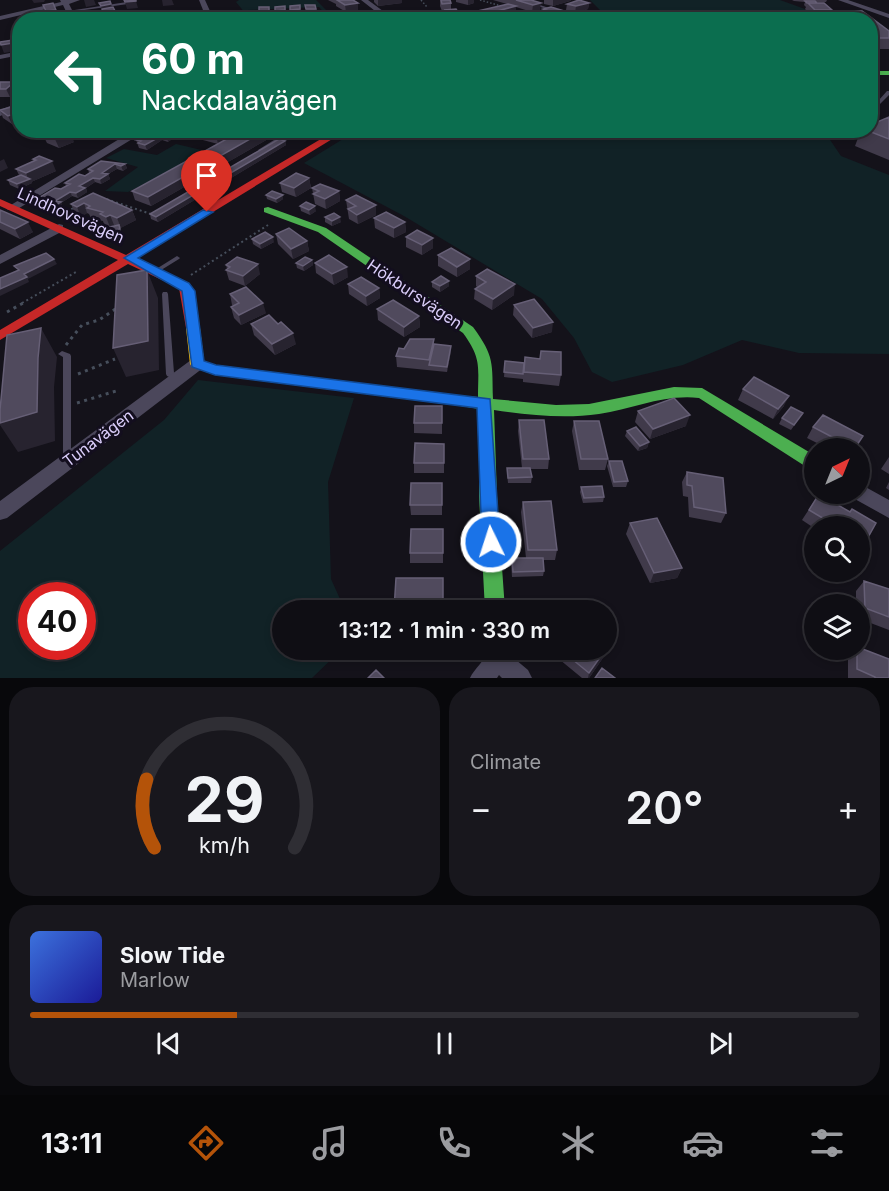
<!DOCTYPE html>
<meta charset="utf-8">
<style>
:root{--surface:#0f0e14;--page:#18171d;--text:#f1f3f6;--muted:#9b9ca0;--line:#2f2e34;--accent:#b45309}
body{margin:0;font-family:Inter,sans-serif;background:var(--page);color:var(--text);height:100vh;display:flex;flex-direction:column;font-size:22px;white-space:nowrap}
*{box-sizing:border-box;margin:0}
p{font-size:20px;color:var(--muted)}
.icon{flex:none;width:33px;height:33px;fill:none;stroke:currentColor;stroke-width:2;stroke-linecap:round;stroke-linejoin:round}
.map{position:relative;height:678px;overflow:hidden}
.sheet{display:flex;flex-direction:column;gap:9px;padding:9px;background:#08080b;flex:1}
.sheet>*{flex:none}
.hud{position:absolute;left:12px;top:12px;width:866px;height:126px;border-radius:24px;box-shadow:0 3px 9px #0003,0 0 0 2px var(--line);background:#0b6e4f;color:#fff;overflow:hidden}
.needle{width:39px;rotate:43deg}
.buttons{position:absolute;left:804px;top:438px;display:grid;gap:12px}
.buttons a{display:grid;place-items:center;width:66px;height:66px;border-radius:50%;background:var(--surface);box-shadow:0 3px 9px #0003,0 0 0 2px var(--line);font-size:30px}
.speed{position:absolute;left:18px;top:582px;display:flex;gap:12px;font-size:30px;font-weight:700;text-align:center}
.speed>*{display:grid;place-content:center;width:78px;height:78px;border-radius:50%;background:var(--surface);box-shadow:0 3px 9px #0003,0 0 0 2px var(--line);line-height:1}
.speed .limit{border:9px solid #d22;background:#fff;color:#111}
.pin{position:absolute;display:grid;place-items:center;width:51px;height:51px;color:#fff;margin:-62px -26px;border-radius:50% 50% 50% 0;rotate:-45deg;box-shadow:0 0 6px #0007}
.pin .icon{rotate:45deg}
.me{position:absolute;width:66px;margin:-33px;rotate:356deg;stroke-linejoin:round;filter:drop-shadow(0 0 4px #0008)}
.turn{display:flex;align-items:center;gap:21px;height:126px;padding:0 30px;font-size:27px}
.turn .icon{width:78px;height:78px;stroke-width:2.5}
.turn b{display:block;font-size:42px;line-height:51px}
.big{font-size:45px;font-weight:600;line-height:1.1}
.sheet .widget{flex:1;display:flex;flex-direction:column;justify-content:center;gap:9px;min-width:0;padding:0 21px;border-radius:24px;background:var(--page)}
.sheet .dial{align-items:center;gap:0}
.dial svg{height:156px;overflow:visible;fill:none;stroke:var(--line);stroke-width:7;stroke-linecap:round;text-anchor:middle}
.dial text{fill:var(--text);stroke:none}
.song{display:flex;align-items:center;gap:18px}
.cover{width:72px;height:72px;border-radius:9px;background:linear-gradient(135deg,hsl(220 70% 55%),hsl(240 70% 35%))}
.played{height:6px;border-radius:3px;background:linear-gradient(90deg,var(--accent) 25%,var(--line) 25%)}
.keys{display:flex;justify-content:space-around;direction:ltr}
.heat{display:flex;justify-content:space-between;align-items:center;font-size:33px;direction:ltr}
.sheet .tiles{flex:1;display:grid;gap:9px;grid-template-columns:1fr 1fr}
.widget:last-child{grid-column:span 2}
.trip{position:absolute;left:272px;top:600px;width:345px;height:60px;border-radius:30px;background:var(--surface);box-shadow:0 3px 9px #0003,0 0 0 2px var(--line);font-weight:600;line-height:60px;text-align:center}
.dock{display:flex;height:96px;justify-content:space-around;align-items:center;background:#060608;color:var(--muted)}
.dock .icon{width:42px;height:42px}
.dock .on{color:var(--accent)}
.dock b{font-size:27px;color:var(--text)}
.map>svg:first-child{display:block}
.green{fill:#112226;fill-rule:evenodd}
.lines{fill:none;stroke-linecap:round;stroke-linejoin:round}
.path-far2{stroke:#464e5b;stroke-width:1.5;stroke-dasharray:1.5 2;stroke-linecap:butt}
.path-far1{stroke:#464e5b;stroke-width:2;stroke-dasharray:2 3;stroke-linecap:butt}
.path{stroke:#464e5b;stroke-width:3;stroke-dasharray:3 4.5;stroke-linecap:butt}
.lane{fill:#4b475b;fill-rule:evenodd}
.street{fill:#4b475b;fill-rule:evenodd}
.fast{fill:#4caf50;fill-rule:evenodd}
.slow{fill:#ffc107;fill-rule:evenodd}
.jam{fill:#c62828;fill-rule:evenodd}
.wall{fill:#403a4a}
.shaded-wall{fill:#27232f}
.building{fill:#504a5d;stroke:#665f76;stroke-width:1.5}
.route{fill:#1a73e8;stroke:#114b97;stroke-width:1.5}
.labels{text-anchor:middle;dominant-baseline:central;stroke-width:6;stroke-linejoin:round;paint-order:stroke}
.street-label{font-size:16px;fill:#dbcefb;stroke:#130e1e}
</style>
<div class="map">
<svg width="889" height="678" viewBox="0 0 889 678">
<rect width="100%" height="100%" fill="#14121a"/>
<path class="green" d="M239,0H316L333,17H328L319,7L247,10L254,19H250L236,2Z
M590,0H780L805,9L816,19H624L600,10Z
M356,131H824L841,156L889,175V354L799,353L742,340L683,365L612,382L592,372L574,338L542,299L404,216L304,163Z
M176,144L210,152L128,192L105,191L138,167L106,158L124,149L157,155Z
M198,380L354,398L328,482L331,579L345,610H282V650H341L312,678H0V551L164,420ZM32,596H82V646H32Z"/>
<g class="lines">
<path class="path-far2" d="M421,0L427,7
M480,0L501,6"/>
<path class="path-far1" d="M97,196L151,214
M63,215L75,207
M191,275L268,225
M22,303L76,272"/>
<path class="path" d="M7,312L25,302
M66,345L82,325L99,320L117,308
M78,374L115,359
M77,403L116,391"/>
<path class="lane" d="M520,0H525L558,11L555,12Z
M127,2L128,4L70,12L68,11Z
M592,10L595,11L574,17L572,16Z
M550,11L551,13L517,20H508Z
M887,91H889V95L870,114V110Z
M856,130H861L858,133L856,132Z
M177,256L180,258L179,259L158,272L156,273L153,271Z
M163,292H167L168,294L174,373L181,376L182,378L181,380L178,381L167,376L166,374L162,294Z
M62,351L70,354L71,356V452L76,457L75,460C70,461 65,458 63,453V357L58,354Z"/>
<path class="street" d="M60,0H80L69,4L77,20H70L63,5L0,20V16L61,2Z
M199,0H205L214,20H207Z
M361,0H368L387,14L421,12L424,14L386,18L291,20L379,14Z
M838,0H848L889,14V18Z
M20,51V55L0,59V55Z
M20,102V108L0,116V110Z
M134,130H147L16,210H8L6,208Z
M290,130H303L267,152L258,150Z
M59,224L63,225V231L0,264V255Z
M197,359L205,364L203,368L7,518L0,520V501L191,360Z
M860,484L889,500V518L853,498L851,494H860Z
M487,650H509V654L528,670L532,678H502L499,675L497,678H470C474,669 486,660 487,650Z"/>
<path class="fast" d="M870,71H889V75H870Z
M268,207L326,228L473,327C495,357 492,363 493,399L556,405L589,404L674,387L702,388L814,455V469L808,468L699,398C664,394 633,409 599,414C564,419 528,415 494,410L497,496L505,610H485L479,496V409L449,404L447,400L449,396L454,395L478,397C478,367 482,359 463,333L318,232L264,212V208Z"/>
<path class="slow" d="M193,324L200,328L204,361L216,365L454,395L459,396L461,400L459,404L454,405L215,375L192,367L190,364L186,328Z"/>
<path class="jam" d="M336,130H347L136,259L189,283L200,328L198,331L193,332L186,328L179,288L128,264L0,340V330L118,260L0,206V199L126,255Z"/>
</g>
<path class="wall" d="M328,0H353L358,3V10L346,12L336,6V4Z
M374,0H402V3L378,6L374,2Z
M440,0H450L451,3V9L459,20H447L445,17V10L442,11L440,6Z
M456,0H474V3L468,5L456,2Z
M493,0H531L540,10L532,12L516,7V13L507,16L517,20H497V18L493,20H481L478,18V11L507,4Z
M544,0H571L570,1L553,6L544,4Z
M792,0H827L826,2H815L832,10L830,14L836,20H816V17H812L805,9L806,7L804,5L805,2L794,1Z
M589,3L588,9L575,13L566,10L567,4Z
M300,5L301,16L291,17L290,10Z
M305,5H315L317,16H307Z
M285,6L286,17L276,18L275,11Z
M269,7L270,18H260L259,11Z
M543,9L581,20H524V15H542Z
M843,11H862L889,31V49H873L870,46V20H840Z
M20,69V83H16L12,75Z
M0,82H14L18,90L10,97H0Z
M0,110L20,113V129L17,123L12,124L3,118Z
M889,117V160L855,146L861,130H870Z
M20,130H47L48,132L74,142L59,148L47,143L44,137L37,139Z
M98,130H121L111,136L99,133Z
M155,130H178L174,133L175,137L168,142L162,140L147,150L139,148L136,140L153,134L156,133Z
M196,130H225L227,139L218,144L199,139Z
M299,130H310L305,133L299,131Z
M275,135L151,206L135,200L132,191Z
M285,141L286,145L158,222L151,219L150,214Z
M33,159L56,171L31,182L32,183L19,189L10,185L8,180L19,175L16,169L34,161Z
M101,161L125,164L127,168L123,171L117,169L108,174L110,179L101,184L95,182L86,188L87,192L78,198L72,196L61,203L63,207L59,210L43,206L40,197L61,189L66,186L65,183L85,176L89,173L88,169Z
M309,178L311,188L296,197L282,192L280,183Z
M312,188L339,191L340,201L326,209L315,204Z
M93,193L132,210L136,220L120,228L122,234L108,237L116,226L114,225L110,227L104,224L103,221L91,218L89,214L87,213L81,217L75,214L71,204Z
M266,195H283V199L277,203L267,199Z
M346,200L376,205V215L358,224L349,219Z
M300,206L316,211L310,215L301,211Z
M0,210L33,232L20,239L0,229Z
M325,217L341,222L332,226L325,222Z
M374,218L405,222L406,232L394,238L375,228Z
M276,234L307,241L309,251L293,259L278,244Z
M406,237L433,248L422,255L406,247Z
M252,239L274,242L261,249L253,244Z
M438,255L470,259V269L457,277L438,266Z
M312,260L313,265L304,271L297,268L296,263Z
M315,263L348,277L334,285L316,273Z
M226,265L260,274L245,286L229,280L226,270L227,269Z
M476,276L514,295L492,310L474,299L475,289L477,287L476,286Z
M432,282L449,286L440,292L432,287Z
M348,284L379,288L380,298L367,306L349,294Z
M230,294L266,313L241,325L234,318L231,307L234,306L232,305Z
M514,305L552,332L532,338L513,315Z
M377,309L419,316L420,327L404,337L378,320Z
M251,324L296,344L275,355L254,335Z
M434,339V344L451,351L447,372L397,367L396,356L404,349Z
M541,351L561,375L559,386L523,382V377V379L504,377L505,361L524,363L540,359Z
M743,389L784,406L773,419L738,400Z
M442,406V434L414,433V423Z
M638,411L686,426L650,439L635,422Z
M803,413L791,430L779,424L782,418Z
M519,420L549,459L548,469H530L532,477L531,483H508L507,473V468H522L518,431Z
M574,421L608,459L605,470H579L572,431Z
M813,427L855,448H827L807,438Z
M627,431L649,442L647,448L638,451L625,436Z
M444,444V473H414V463Z
M889,457V474L881,469Z
M609,461L628,481L626,487H613L607,466Z
M687,472L726,513L721,523L689,517L688,497L683,496L682,482Z
M889,482V490L886,488Z
M442,483V515H411L410,505Z
M581,487L604,497L603,502L583,503L580,492Z
M819,494L850,512L852,509L876,523L860,551V526H814V528L802,520Z
M523,502L557,550L555,560H543L544,571L543,576L512,577L511,563L512,558H526L521,512Z
M630,523L682,568L677,578L650,583L626,534Z
M443,529V563H410V553Z
M864,581L889,589V630L860,619V604H856V591Z
M608,646L605,655L589,678H582L548,650H606Z
M855,650H860L889,678H848V656Z"/>
<path class="shaded-wall" d="M32,0H45L44,2L34,3Z
M84,0H94L96,5L86,7Z
M162,0H172L174,5L163,6Z
M378,0H402V3L378,6Z
M468,0H474V3L468,5Z
M553,0H571L570,1L553,6Z
M136,1L138,8L127,9L125,2Z
M358,3V10L346,12L345,5Z
M541,3L540,10L532,12L533,5Z
M589,3L588,9L575,13L576,6Z
M111,4L113,11L103,13L101,6Z
M516,6V13L493,20H486V14Z
M56,10L58,16H60L62,20H50L47,12L49,18H48L46,11Z
M115,11L117,18L146,14L147,20H105L103,13Z
M448,14H459V20H448Z
M20,42V50L4,53L1,45Z
M14,82L18,90L10,97L6,89Z
M19,112L20,122L12,124L8,116Z
M34,130H47L49,135L43,134L44,137L37,139Z
M109,130H121L111,136Z
M170,130H178L174,133L175,137L168,142L167,137L168,132Z
M224,130H225L227,139L218,144L216,135Z
M266,130H274L275,135L151,206L148,197Z
M71,133L74,142L59,148L55,139Z
M161,136L162,140L147,150L145,145Z
M285,141L286,145L158,222L156,217Z
M4,159L8,168L0,172V161Z
M52,161L56,171L31,182L32,183L19,189L17,184L28,179L26,173Z
M115,164L117,169L108,174L110,179L101,184L100,179L102,173Z
M125,164L127,168L123,171L121,166Z
M93,178L95,182L86,188L87,192L78,198L76,193L79,186Z
M309,178L311,188L296,197L294,188Z
M339,191L340,201L326,209L325,199Z
M70,192L72,196L61,203L63,207L59,210L55,201Z
M283,195V199L277,203L276,199Z
M84,203L87,213L81,217L77,207Z
M376,205V215L358,224L357,215Z
M315,206L316,211L310,215L309,210Z
M132,210L136,220L121,228L117,218Z
M110,215L114,225L110,227L106,217Z
M340,217L341,222L332,226V221Z
M28,222L33,232L20,239L15,229Z
M405,222L406,232L394,238V228Z
M120,229L122,234L108,237L106,232Z
M273,237L274,242L261,249L260,244Z
M433,238V248L422,255V245Z
M307,241L309,251L293,259L291,249Z
M54,259L57,264L28,279L29,282L0,296V289L24,274Z
M470,259V269L457,277V267Z
M312,260L313,265L304,271L303,266Z
M258,264L260,274L245,286L243,276Z
M347,267L348,277L334,285L332,274Z
M147,270L158,298L159,370L126,377L113,348Z
M449,281V286L440,292V286Z
M515,284L514,295L492,310L493,299Z
M379,288L380,298L367,306L366,296Z
M263,303L266,313L241,325L239,315Z
M419,316L420,327L404,337V327Z
M553,322L552,332L532,338L533,328Z
M41,328L57,357L54,387L55,441L18,452L0,425V423L38,358Z
M293,333L296,344L275,355L272,344Z
M451,346V351L447,372V367Z
M789,396L784,406L773,419L778,409Z
M690,415L686,426L650,439L653,429Z
M649,442L647,448L638,451L640,446Z
M682,568L677,578L650,583L654,573Z
M608,646L605,655L589,678H588L589,673Z"/>
<path class="building" d="M124,0H136V1L125,2Z
M337,0H353L358,3L345,5Z
M441,0H450L451,3L442,4Z
M516,0H531L541,3L533,5Z
M579,0L589,3L576,6L567,4Z
M110,1L111,4L101,6L99,3Z
M805,1H815L817,3H807Z
M53,3L56,10L46,11L43,5Z
M808,3H824L832,10H815Z
M508,4L516,6L486,14L478,11Z
M300,5V9L290,10V6Z
M305,5H315L316,9H306Z
M285,6V10L275,11V7Z
M113,7L115,11L103,13L102,9Z
M259,7H269V11H259Z
M551,7L581,16L573,19L543,9Z
M456,9L459,14H448L445,10Z
M58,11L60,16L50,17L47,12Z
M144,11L146,14L106,20H104L102,17Z
M843,11H862L889,31V38H877L870,32V20H854Z
M533,12L554,20H538L524,15Z
M818,12H829L836,20H826Z
M373,13L376,18L361,19L359,16Z
M179,15L181,18L173,19L171,16Z
M506,15L517,20H501L497,18Z
M330,17L331,20H320V18Z
M19,39L20,42L1,45L0,42Z
M20,69V75H12Z
M0,82H14L6,89H0Z
M11,107L19,112L8,116L0,110Z
M889,117V139L866,130H870V125Z
M52,130L59,134L66,131L71,133L55,139L43,134Z
M159,130H170L168,132L174,133L167,137L161,136L145,145L138,143L141,141L136,140L148,133L153,134Z
M243,130H266L148,197L132,191Z
M196,131V130H224L216,135Z
M279,139L285,141L156,217L150,214Z
M39,156L52,161L26,173L16,169L36,160L33,159Z
M101,161L125,164L121,166L115,164L102,173L108,174L100,179L93,178L79,186L85,188L76,193L70,192L55,201L61,202L56,205L41,201L46,199L40,197L55,188L61,189L70,184L65,183L79,174L85,176L93,171L88,169Z
M296,173L309,178L294,188L280,183Z
M21,175L30,179L17,184L8,180Z
M320,184L339,191L325,199L313,194L319,191L312,188Z
M272,191L283,195L276,199L266,195Z
M93,193L132,210L117,218L110,215L106,217L100,214L103,212L87,208L90,206L84,203L77,207L71,204Z
M356,195L376,205L357,215L348,209L356,206L346,200Z
M306,202L315,206L309,210L300,206Z
M0,210L28,222L15,229L0,222Z
M386,212L405,222L394,228L374,218Z
M334,213L340,217L332,221L325,217Z
M119,225L120,229L106,232L105,228Z
M289,228L307,241L291,249L276,234Z
M417,230L433,238L422,245L406,237Z
M265,232L273,237L260,244L252,239Z
M451,248L470,259L457,267L438,255Z
M46,253L54,259L24,274L27,277L0,289V278L19,270L14,266Z
M329,255L347,267L332,274L315,263Z
M237,257L258,264L243,276L226,270L230,267L226,265Z
M305,257L312,260L303,266L296,263Z
M487,269L515,284L493,299L475,289L486,282L476,276Z
M147,270L148,341L113,348L117,275Z
M441,276L449,281L440,286L432,282Z
M361,277L379,288L366,296L348,284Z
M246,287L263,303L239,315L231,307L239,303L230,294Z
M534,299L553,322L533,328L514,305Z
M393,300L419,316L404,327L377,309Z
M269,315L278,324L281,322L293,333L272,344L251,324Z
M41,328L38,358L37,412L0,423V410L7,335Z
M410,339H434L429,360L396,356L399,348L404,349Z
M434,344L451,346L447,367L429,365Z
M541,351L561,352V375L524,372L525,357L540,359Z
M505,361L524,363L523,374L504,372Z
M754,377L789,396L778,409L743,389Z
M674,398L690,415L653,429L638,411Z
M415,406H442V423H414Z
M791,407L803,413L794,425L782,418Z
M823,415L863,436L855,448H853L813,427Z
M519,420H544L549,459H523Z
M574,421H599L608,459H581Z
M636,427L649,442L640,446L627,431Z
M415,443L444,444V463H414Z
M609,461H622L628,481L614,482Z
M507,468H530L532,477L508,478Z
M687,472L723,478L726,513L694,507L692,486L687,485Z
M411,483H442V505H410Z
M602,486L604,497L584,498L581,487Z
M819,494L850,512L852,509L876,523L862,548L860,546V526H836L809,510Z
M551,501L557,550H528L523,502Z
M657,518L682,568L654,573L630,523Z
M411,529H443V553H410Z
M512,558H543L544,571L513,572Z
M396,578H443V610H394Z
M864,581L889,589V617L865,608Z
M556,605L563,610H551Z
M606,644L608,646L589,673L561,650H606Z
M860,648L889,659V678H875V677L857,669V650H860Z
M602,668L615,678H595Z
M376,670L384,678H368Z"/>
<path class="route" d="M203,210L213,212L138,258L189,283L195,291L204,361L216,365L490,399L500,542L497,548L491,550L485,548L482,542L477,408L215,375L192,367L182,291L124,258Z"/>
<g class="labels">
<g class="street-label">
<text transform="translate(71 215) rotate(24)">Lindhovsvägen</text>
<text transform="translate(415 294) rotate(34)">Hökbursvägen</text>
<text transform="translate(98 438) rotate(-37)">Tunavägen</text>
</g>
</g>
</svg>
<div class="buttons">
<a><svg class="needle" viewBox="-14 -14 28 28"><path d="M0-13l5 13h-10z" fill="#e53935"/><path d="M0 13l5-13h-10z" fill="#9b9ca0"/></svg></a>
<a><svg class="icon" aria-label="search" viewBox="0 0 24 24"><circle cx="10" cy="10" r="6"/><path d="M15 15l6 6"/></svg></a>
<a><svg class="icon" aria-label="layers" viewBox="0 0 24 24"><path d="M12 4l9 5-9 5-9-5zM3 14l9 5 9-5"/></svg></a>
</div>
<div class="speed"><div class="limit">40</div></div>
<div class="pin" style="left:207px;top:212px;background:#d93025"><svg class="icon" aria-label="arrive" viewBox="0 0 24 24"><path d="M6 21V4h12l-3 4 3 4H6"/></svg></div>
<svg class="me" style="left:491px;top:542px" viewBox="-20 -20 40 40"><circle r="17" fill="#1a73e8" stroke="#fff" stroke-width="3"/><path d="M0-11L8 9 0 5-8 9z" fill="#fff"/></svg>
<div class="trip">13:12 · 1 min · 330 m</div>
<div class="hud">
<div class="turn"><svg class="icon" aria-label="left" viewBox="0 0 24 24"><path d="M17 20v-9H6M10 6l-5 5 5 5"/></svg><div><b>60 m</b>Nackdalavägen</div></div>
</div>
</div>
<section class="sheet">
<div class="tiles">
<div class="widget dial"><svg viewBox="0 0 100 80">
<path d="M14 69A42 42 0 1 1 86 69"/>
<path d="M14 69A42 42 0 0 1 10 34" stroke="#b45309"/>
<text x="50" y="56" font-size="32" font-weight="700">29</text>
<text x="50" y="72" font-size="11">km/h</text>
</svg></div>
<div class="widget"><p>Climate</p>
<div class="heat"><a>−</a><b class="big">20°</b><a>+</a></div>
</div>
<div class="widget">
<div class="song"><i class="cover"></i><div><b>Slow Tide</b><p>Marlow</p></div></div>
<div class="played"></div>
<div class="keys"><svg class="icon" aria-label="previous" viewBox="0 0 24 24"><path d="M18 5L8 12l10 7zM5 5v14"/></svg><svg class="icon" aria-label="pause" viewBox="0 0 24 24"><path d="M8 5v14M16 5v14"/></svg><svg class="icon" aria-label="next" viewBox="0 0 24 24"><path d="M6 5l10 7-10 7zM19 5v14"/></svg></div>
</div>
</div>
</section>
<nav class="dock">
<b>13:11</b>
<svg class="icon on" aria-label="directions" viewBox="0 0 24 24"><path d="M12 3l9 9-9 9-9-9zM9 14v-3h6M13 9l2 2-2 2"/></svg>
<svg class="icon" aria-label="music" viewBox="0 0 24 24"><path d="M9 18V5l10-2v13"/><circle cx="6" cy="18" r="3"/><circle cx="16" cy="16" r="3"/></svg>
<svg class="icon" aria-label="phone" viewBox="0 0 24 24"><path d="M5 4h4l2 5-3 2q2 4 5 5l2-3 5 2v4C11 20 4 13 5 4z"/></svg>
<svg class="icon" aria-label="climate" viewBox="0 0 24 24"><path d="M12 3v18M4 7l16 10M4 17L20 7"/></svg>
<svg class="icon" aria-label="car" viewBox="0 0 24 24"><path d="M5 17H2v-5l4-1 3-4h7l3 4 3 1v5h-3M9 17h6M6 11h13"/><circle cx="7" cy="17" r="2"/><circle cx="17" cy="17" r="2"/></svg>
<svg class="icon" aria-label="filters" viewBox="0 0 24 24"><path d="M4 7h16M4 17h16"/><circle cx="9" cy="7" r="2"/><circle cx="15" cy="17" r="2"/></svg>
</nav>
